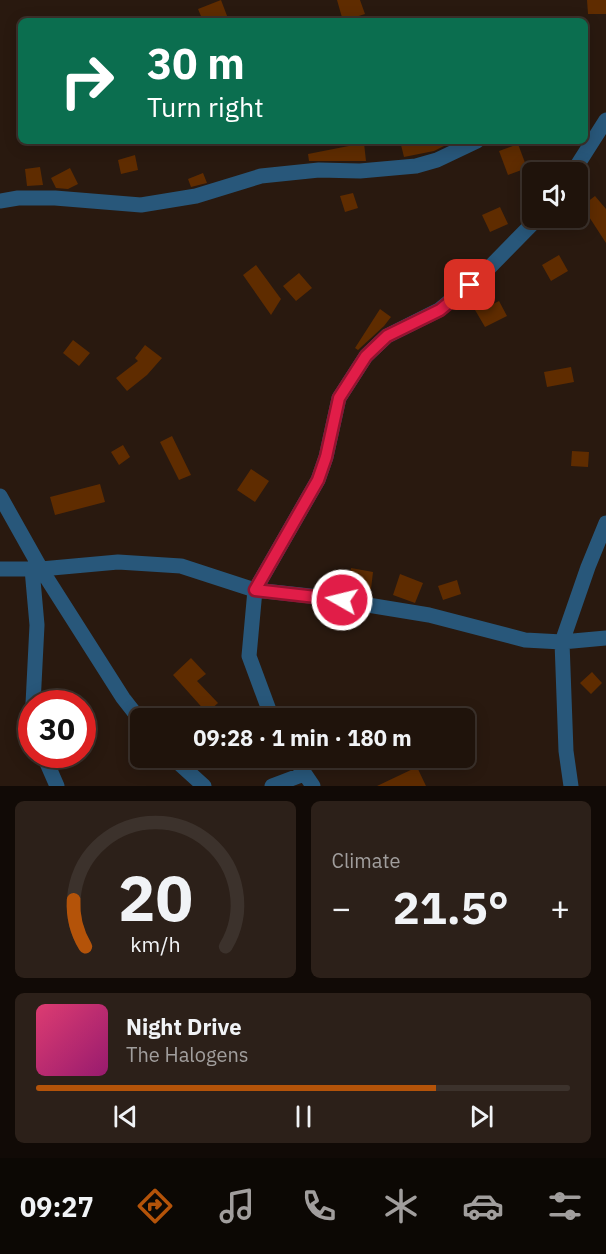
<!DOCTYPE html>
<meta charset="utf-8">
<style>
:root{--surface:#1f130b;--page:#2c2019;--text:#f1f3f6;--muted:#a19e9d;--line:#3c322c;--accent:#b45309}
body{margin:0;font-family:"IBM Plex Sans",sans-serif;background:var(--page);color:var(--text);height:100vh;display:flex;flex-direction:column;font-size:22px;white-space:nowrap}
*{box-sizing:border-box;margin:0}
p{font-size:20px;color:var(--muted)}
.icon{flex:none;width:33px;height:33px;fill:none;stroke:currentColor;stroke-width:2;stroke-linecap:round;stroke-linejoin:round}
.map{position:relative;height:786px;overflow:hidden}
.panel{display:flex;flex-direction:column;gap:15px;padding:15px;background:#110a06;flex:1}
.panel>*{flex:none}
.guide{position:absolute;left:18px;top:18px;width:570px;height:126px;border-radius:9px;box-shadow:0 3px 15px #0003,0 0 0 2px var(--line);background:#0b6e4f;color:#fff;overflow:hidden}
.controls{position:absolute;left:522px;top:162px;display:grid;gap:12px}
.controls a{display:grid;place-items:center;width:66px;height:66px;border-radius:9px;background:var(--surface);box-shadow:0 3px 15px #0003,0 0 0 2px var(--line);font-size:30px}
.speed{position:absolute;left:18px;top:690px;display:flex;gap:12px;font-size:30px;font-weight:700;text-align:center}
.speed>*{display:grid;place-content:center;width:78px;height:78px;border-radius:50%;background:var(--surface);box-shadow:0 3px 15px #0003,0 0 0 2px var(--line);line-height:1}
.speed .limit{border:9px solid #d22;background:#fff;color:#111}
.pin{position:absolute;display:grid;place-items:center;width:51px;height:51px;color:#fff;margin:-26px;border-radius:12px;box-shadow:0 3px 9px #0006}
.me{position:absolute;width:66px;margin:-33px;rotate:278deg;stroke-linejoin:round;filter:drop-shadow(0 0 4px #0008)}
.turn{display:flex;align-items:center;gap:21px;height:126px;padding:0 30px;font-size:27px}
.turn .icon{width:78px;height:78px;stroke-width:2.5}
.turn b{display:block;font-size:42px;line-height:51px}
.big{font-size:45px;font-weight:700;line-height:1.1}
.panel .tile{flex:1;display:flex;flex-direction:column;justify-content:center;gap:9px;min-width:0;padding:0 21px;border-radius:9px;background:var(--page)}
.panel .dial{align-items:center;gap:0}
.dial svg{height:156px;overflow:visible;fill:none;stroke:var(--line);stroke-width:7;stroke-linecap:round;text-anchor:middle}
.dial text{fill:var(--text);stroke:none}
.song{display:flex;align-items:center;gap:18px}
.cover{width:72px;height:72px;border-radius:9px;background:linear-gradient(135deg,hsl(340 70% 55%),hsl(320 70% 35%))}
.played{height:6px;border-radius:3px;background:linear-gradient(90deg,var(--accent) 75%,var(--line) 75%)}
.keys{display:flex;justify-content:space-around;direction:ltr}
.heat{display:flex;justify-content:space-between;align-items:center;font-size:33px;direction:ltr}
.panel .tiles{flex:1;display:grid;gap:15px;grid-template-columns:1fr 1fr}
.tile:last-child{grid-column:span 2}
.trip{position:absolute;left:130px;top:708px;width:345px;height:60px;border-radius:9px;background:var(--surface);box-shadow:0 3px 15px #0003,0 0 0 2px var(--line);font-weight:700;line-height:60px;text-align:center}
.menu{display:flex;height:96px;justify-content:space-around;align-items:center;background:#0c0804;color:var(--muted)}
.menu .icon{width:42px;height:42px}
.menu .selected{color:var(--accent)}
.menu b{font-size:27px;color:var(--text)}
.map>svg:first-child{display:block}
.building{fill:#5f2c00}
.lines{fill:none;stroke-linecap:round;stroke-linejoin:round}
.minor{stroke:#28577a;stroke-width:15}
.route-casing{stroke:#92132f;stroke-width:15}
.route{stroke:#e11d48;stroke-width:10}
</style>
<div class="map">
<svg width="606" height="786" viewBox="0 0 606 786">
<rect width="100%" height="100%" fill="#29190f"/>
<path class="building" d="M221,0L229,21H203L198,9Z
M337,0H360L365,14L343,21Z
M587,0H606V14H588Z
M400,141H454L434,151L404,157Z
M364,143L366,161H309L308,154Z
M518,144L527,168L508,175L499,151Z
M135,155L138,170L121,174L118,160Z
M40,167L43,185L27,186L25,169Z
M70,168L78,184L68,189L56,188L51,178Z
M203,173L207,183L191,187L188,179Z
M353,193L358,208L345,212L340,196Z
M595,196L606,209V243L582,206Z
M500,207L508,224L490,232L482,215Z
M559,255L568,271L551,281L542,265Z
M256,265L281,299L271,315L243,275Z
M299,273L312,288L296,301L283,286Z
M483,289L493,304L499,301L507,316L485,327L468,298Z
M380,309L391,317L384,326L358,350L355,348Z
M73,340L90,353L79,366L63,353Z
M145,345L162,358L147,375L127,391L116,378L138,361L135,358Z
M571,367L574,382L547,387L544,372Z
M172,436L191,475L179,480L160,442Z
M123,445L130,457L119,465L111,452Z
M572,451L589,452L588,467L571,466Z
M251,469L269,481L255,502L237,490Z
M100,484L105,502L55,515L50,497Z
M351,568L373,572L371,589L348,586Z
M400,574L423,583L415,603L393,595Z
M457,580L461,594L443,600L438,586Z
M191,658L206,674L197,681L218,703L207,713L173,675Z
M592,672L602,683L591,694L580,683Z
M417,767L426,786H377Z"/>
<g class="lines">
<path class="minor" d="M573,172L606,120
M0,201L18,198H55L141,205L196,196L261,176L319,170L360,171L416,166L437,160L477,141
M0,496L41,569L123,698L141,721
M0,569H41L118,562L181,566L255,590L319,597L429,615L525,640L562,642L606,638
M32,569L37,625L33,704
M272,718L249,656L255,590L318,480L326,457L339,398L366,356L387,336L439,310L485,272L538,218
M43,754L57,786
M173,758L204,786
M294,758L313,786
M272,786L304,774
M571,786L566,751L562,642L588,567L606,523"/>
</g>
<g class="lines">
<g class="route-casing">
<path id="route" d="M342,600L255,590L318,480L326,457L339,398L366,356L387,336L440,310L470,285"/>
</g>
<use href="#route" class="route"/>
</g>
</svg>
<div class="controls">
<a><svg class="icon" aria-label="sound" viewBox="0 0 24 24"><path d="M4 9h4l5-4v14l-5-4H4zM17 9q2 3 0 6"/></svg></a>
</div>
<div class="speed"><div class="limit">30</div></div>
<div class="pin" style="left:470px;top:285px;background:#d93025"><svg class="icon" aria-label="arrive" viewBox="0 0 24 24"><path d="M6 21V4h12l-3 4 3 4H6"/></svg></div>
<svg class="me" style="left:342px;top:600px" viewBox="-20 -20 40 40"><circle r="17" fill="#e11d48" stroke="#fff" stroke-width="3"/><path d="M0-11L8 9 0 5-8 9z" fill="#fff"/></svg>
<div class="trip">09:28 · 1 min · 180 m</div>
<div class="guide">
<div class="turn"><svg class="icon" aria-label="right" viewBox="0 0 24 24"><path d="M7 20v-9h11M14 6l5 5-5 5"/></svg><div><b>30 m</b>Turn right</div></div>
</div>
</div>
<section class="panel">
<div class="tiles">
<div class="tile dial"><svg viewBox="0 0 100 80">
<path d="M14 69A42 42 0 1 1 86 69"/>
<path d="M14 69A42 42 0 0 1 8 45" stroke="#b45309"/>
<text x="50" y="56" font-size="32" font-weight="700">20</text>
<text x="50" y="72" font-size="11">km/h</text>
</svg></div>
<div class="tile"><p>Climate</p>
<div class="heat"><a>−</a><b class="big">21.5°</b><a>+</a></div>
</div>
<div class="tile">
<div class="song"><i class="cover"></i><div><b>Night Drive</b><p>The Halogens</p></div></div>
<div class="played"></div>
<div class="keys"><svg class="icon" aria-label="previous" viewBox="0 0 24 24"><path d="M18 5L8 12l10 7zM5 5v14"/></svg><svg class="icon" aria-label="pause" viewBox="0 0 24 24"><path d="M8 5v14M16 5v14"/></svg><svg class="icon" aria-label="next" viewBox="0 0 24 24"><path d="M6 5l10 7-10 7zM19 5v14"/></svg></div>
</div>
</div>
</section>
<nav class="menu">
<b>09:27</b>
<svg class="icon selected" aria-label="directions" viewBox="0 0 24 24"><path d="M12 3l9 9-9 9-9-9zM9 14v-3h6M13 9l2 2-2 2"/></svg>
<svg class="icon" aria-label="music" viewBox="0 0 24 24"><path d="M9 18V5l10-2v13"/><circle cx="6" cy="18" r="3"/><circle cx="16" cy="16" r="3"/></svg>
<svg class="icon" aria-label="phone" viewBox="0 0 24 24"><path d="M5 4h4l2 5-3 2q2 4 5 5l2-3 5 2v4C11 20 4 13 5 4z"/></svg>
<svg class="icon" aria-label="climate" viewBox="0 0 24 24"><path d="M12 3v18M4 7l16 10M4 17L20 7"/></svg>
<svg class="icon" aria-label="car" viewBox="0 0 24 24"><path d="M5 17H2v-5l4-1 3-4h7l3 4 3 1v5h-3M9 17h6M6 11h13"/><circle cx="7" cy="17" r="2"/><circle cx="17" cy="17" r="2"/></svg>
<svg class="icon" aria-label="filters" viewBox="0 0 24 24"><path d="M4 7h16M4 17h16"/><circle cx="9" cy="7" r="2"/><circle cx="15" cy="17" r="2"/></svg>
</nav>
